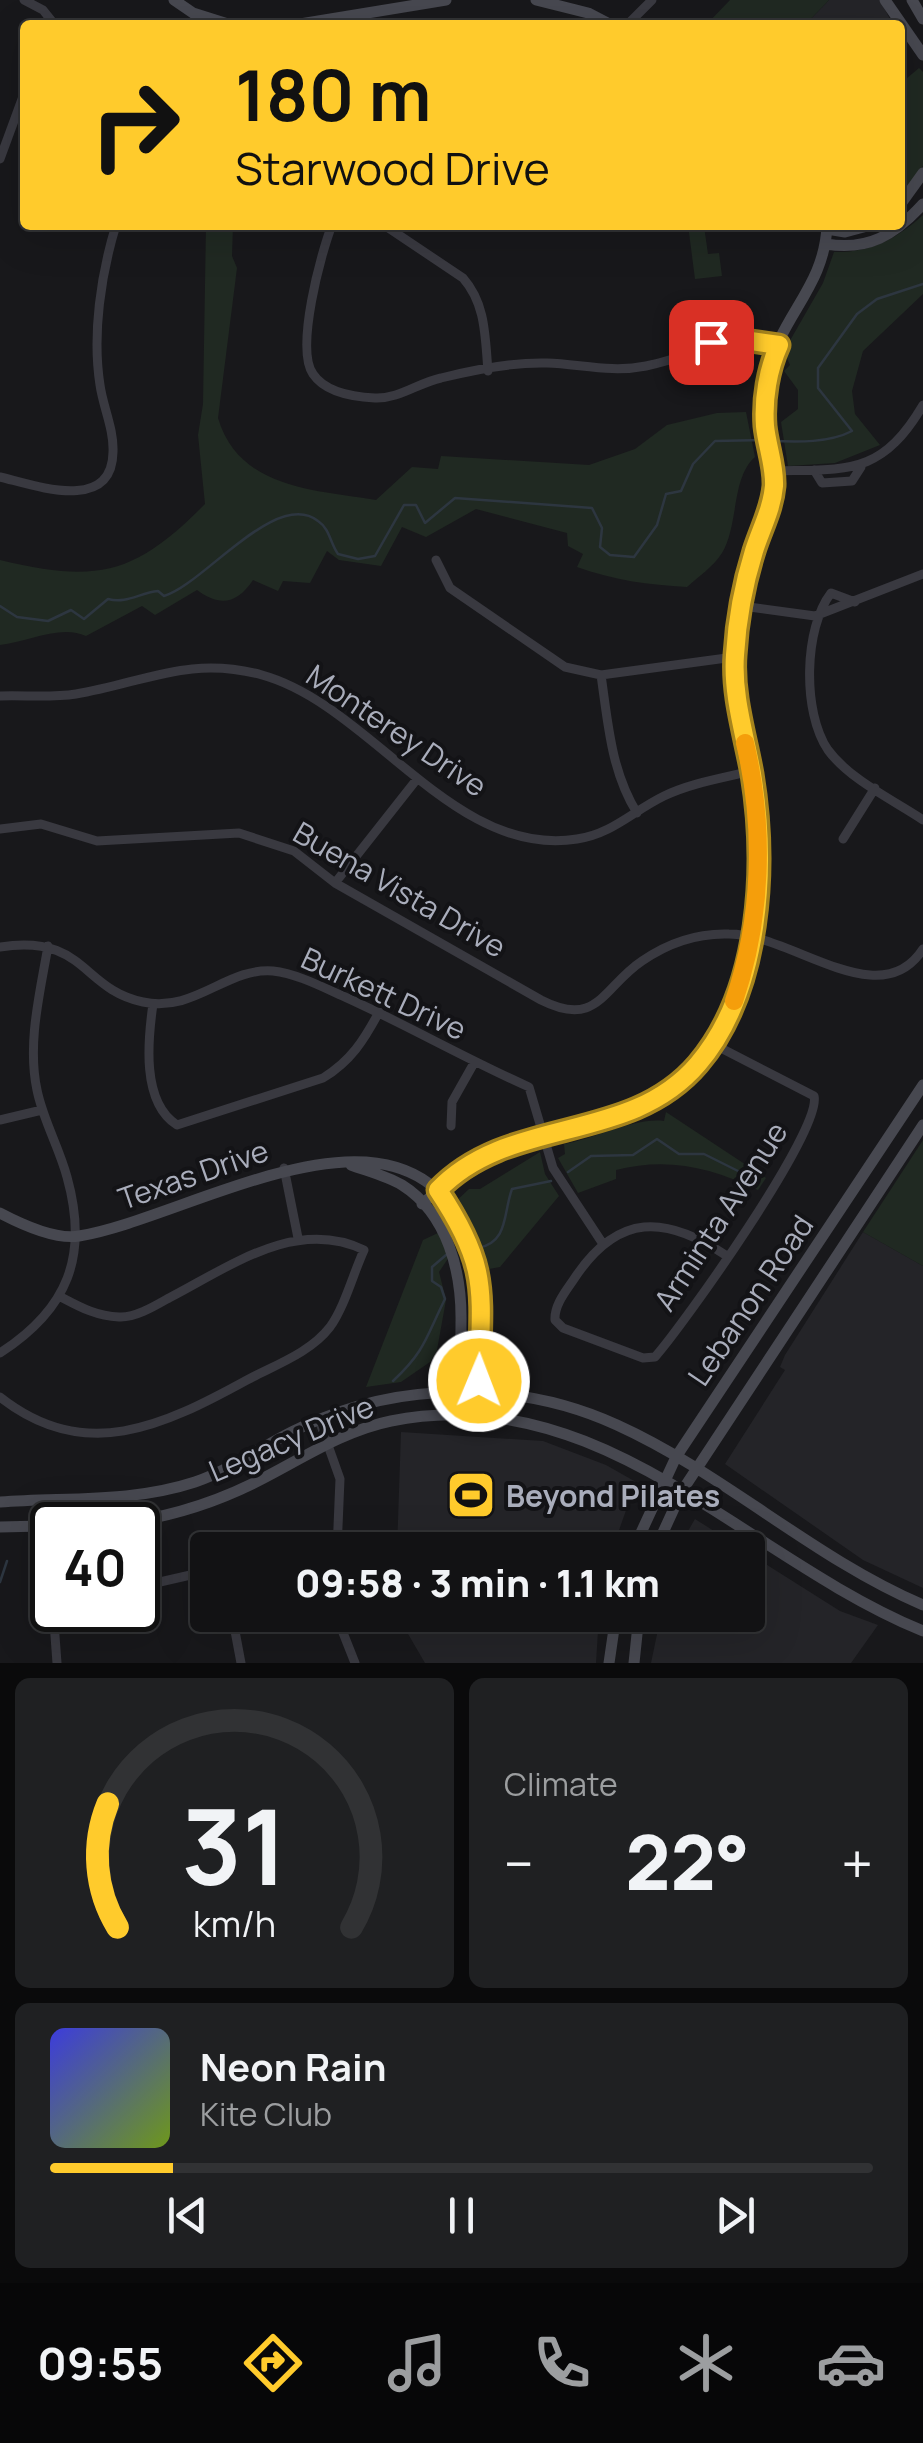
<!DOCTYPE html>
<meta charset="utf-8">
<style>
:root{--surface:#121214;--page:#1f2022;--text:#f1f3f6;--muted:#9c9ea0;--line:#313234;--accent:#ffcb2c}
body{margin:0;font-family:Manrope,sans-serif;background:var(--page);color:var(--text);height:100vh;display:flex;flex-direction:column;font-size:38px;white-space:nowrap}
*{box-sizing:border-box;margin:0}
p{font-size:32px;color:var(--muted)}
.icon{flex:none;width:55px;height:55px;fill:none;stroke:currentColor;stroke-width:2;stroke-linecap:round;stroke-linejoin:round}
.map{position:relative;height:1663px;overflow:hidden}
.panel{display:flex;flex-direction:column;gap:15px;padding:15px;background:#0a0a0b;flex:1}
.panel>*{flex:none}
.hud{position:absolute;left:20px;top:20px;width:885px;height:210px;border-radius:10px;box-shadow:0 10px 40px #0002,0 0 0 2px var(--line);background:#ffcb2c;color:#111;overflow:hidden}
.speed{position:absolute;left:30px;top:1502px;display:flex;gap:20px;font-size:50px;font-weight:700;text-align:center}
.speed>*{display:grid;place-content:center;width:130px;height:130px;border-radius:50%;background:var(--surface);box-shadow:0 10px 40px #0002,0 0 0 2px var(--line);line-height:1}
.speed .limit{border:5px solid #111;border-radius:15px;background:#fff;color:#111}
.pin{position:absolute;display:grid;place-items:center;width:85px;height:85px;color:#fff;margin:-42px;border-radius:20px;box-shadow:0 5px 15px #0006}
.me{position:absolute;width:110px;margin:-55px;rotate:1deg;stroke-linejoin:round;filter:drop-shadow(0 0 8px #0008)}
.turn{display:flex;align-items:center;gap:35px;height:210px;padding:0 50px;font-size:45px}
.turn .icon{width:130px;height:130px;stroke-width:2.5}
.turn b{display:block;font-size:70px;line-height:85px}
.big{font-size:75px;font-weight:800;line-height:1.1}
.panel .tile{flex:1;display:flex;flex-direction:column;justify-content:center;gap:15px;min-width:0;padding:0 35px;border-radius:15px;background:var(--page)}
.panel .dial{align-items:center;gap:0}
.dial svg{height:260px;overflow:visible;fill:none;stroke:var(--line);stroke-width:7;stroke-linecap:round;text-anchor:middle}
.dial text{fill:var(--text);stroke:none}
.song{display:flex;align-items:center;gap:30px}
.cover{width:120px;height:120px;border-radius:15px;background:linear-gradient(135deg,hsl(240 70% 55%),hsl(80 70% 35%))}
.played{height:10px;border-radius:5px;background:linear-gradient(90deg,var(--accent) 15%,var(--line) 15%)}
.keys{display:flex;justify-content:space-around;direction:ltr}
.heat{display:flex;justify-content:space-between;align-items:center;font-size:55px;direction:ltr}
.panel .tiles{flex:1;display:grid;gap:15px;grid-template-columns:1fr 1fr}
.tile:last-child{grid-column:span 2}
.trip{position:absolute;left:190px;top:1532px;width:575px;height:100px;border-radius:10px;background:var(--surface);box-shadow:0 10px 40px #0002,0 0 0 2px var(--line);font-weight:800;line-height:100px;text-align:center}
.tabs{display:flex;height:160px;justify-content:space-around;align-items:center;background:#070708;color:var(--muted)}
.tabs .icon{width:70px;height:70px}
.tabs .active{color:var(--accent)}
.tabs b{font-size:45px;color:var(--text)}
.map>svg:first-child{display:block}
.built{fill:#242428}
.green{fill:#202922}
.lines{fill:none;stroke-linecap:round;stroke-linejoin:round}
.stream{stroke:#2d3640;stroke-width:2.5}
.street{stroke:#393940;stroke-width:9}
.secondary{stroke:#474850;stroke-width:11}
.route-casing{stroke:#a6841d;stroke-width:25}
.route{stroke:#ffcb2c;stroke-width:18}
.slow{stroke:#f59e0b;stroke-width:18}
.labels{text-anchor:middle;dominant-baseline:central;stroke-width:8;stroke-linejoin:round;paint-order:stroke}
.street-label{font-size:30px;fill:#a9adbb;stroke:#131316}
.poi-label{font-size:30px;font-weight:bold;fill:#a9adbb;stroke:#131316;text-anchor:start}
</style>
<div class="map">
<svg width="923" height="1663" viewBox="0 0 923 1663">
<rect width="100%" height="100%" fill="#18181b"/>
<path class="built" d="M829,0H880L893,25H805Z
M863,1232L923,1266V1588L863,1560L725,1464L785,1370L780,1367L785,1355Z
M401,1432L543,1441L606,1465L636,1482L612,1550H397Z
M695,1519L744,1550H677Z
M748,1553L840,1611L878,1625L851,1663H651L661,1615H748Z
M397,1615H599L596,1663H425Z"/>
<path class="green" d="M730,0H829L805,25H706Z
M919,68L923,72V166L900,197V84Z
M923,215V294L863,351L852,391L855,414L880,445L835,463L788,466L781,422L798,409V390L784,371L790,365L784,351L823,283L834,252C869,253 897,239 923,215Z
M206,225H233L232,256L237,268L218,418C239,489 315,490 376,500L412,467L438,469L441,456L589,465L635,449L667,425L717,413L746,412L755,457C731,478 739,525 722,553C714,566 698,577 687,587C649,585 613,580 577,567L583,554L568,546L567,533L476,509L426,537L402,527L381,566L339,560L327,551L310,583L283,581L278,591L253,580C237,604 220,607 197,590L155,615L142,606L86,636C61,624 27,642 0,645V560C97,583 134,576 205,504L198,435L203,404Z
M688,225L704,226L708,254L719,253L722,276L695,279Z
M666,1112L766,1178L758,1190C710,1167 667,1157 616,1170V1179L578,1193L558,1158L565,1154L564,1144C594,1139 636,1117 664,1121Z
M923,1140V1266L863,1232Z
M540,1152L545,1174L559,1196L500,1267L489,1269L473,1232L453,1204L469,1189H480Z
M438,1233L449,1257L439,1272L446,1300L437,1350L430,1362L401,1382L366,1387L423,1240Z"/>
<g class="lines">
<path class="stream" d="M773,441C798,442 829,443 852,431L818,388V368L857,314L877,299L923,284
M0,606L17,617L48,621L71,610L84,619L108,599C127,604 139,593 158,591L164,596C203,585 276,488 318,521C330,529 330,543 338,554L358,559L375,556L404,505H416L425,523L455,498L592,508L602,528L600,547L610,555L634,557L657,525L666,494L681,491L693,464L715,441L765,440
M568,1172L591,1156L633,1155L657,1139L679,1154H704L758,1181
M478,1248C509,1242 503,1213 512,1189L551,1181
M393,1381C426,1350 426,1337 445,1299L441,1287L432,1281V1267L446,1255
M0,1582L7,1561"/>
<path class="street" d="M24,0L43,10L55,25
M627,25L652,0
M0,159L25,91
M332,225C321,253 295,349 313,374C325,392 354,397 375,398C399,399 418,383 441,378C473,370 513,362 547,363C580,364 611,373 646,366C706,354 709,332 779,345
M384,225L463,278C486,304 485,337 488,371
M814,470L822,483L852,481L861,467
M774,471C848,469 881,476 923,405
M0,477C34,485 112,514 113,452C114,429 103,407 100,385C92,334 101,274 116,225
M436,560L450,588L565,667L601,675L734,657
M855,602L831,593C804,628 802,712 828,750C849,779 893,800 923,820
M742,606L815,616L923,574
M601,675C608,723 611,771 637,813
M0,696C25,695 50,698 76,694C143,683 189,655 262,675C371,705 454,859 577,839C612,834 633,811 664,796C691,783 723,778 751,771
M0,829L41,824L97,841L239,833L294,851L335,883L541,1000C598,1029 603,987 642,961C668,943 698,933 729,934C793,934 880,1016 923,949
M843,839L875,788
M335,883L417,779
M0,947C86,934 81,989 143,1002C195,1013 227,967 273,971C298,974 322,987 345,997C407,1025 466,1059 529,1087L553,1168L603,1244
M153,1004C148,1039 141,1102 177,1125L323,1078C351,1061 364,1040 379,1012
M713,1044L814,1096C823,1129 684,1324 655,1357L643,1358L563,1328L555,1320C554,1305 566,1291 574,1279C618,1212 666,1215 727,1256
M0,1120L42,1110
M451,1126L452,1102L474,1063
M284,1168L298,1238
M0,1353C68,1309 89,1256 67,1177C59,1147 43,1120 37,1090C27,1043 40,993 48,946
M0,1397C85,1464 163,1426 247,1380C275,1365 310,1353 330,1327C345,1306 353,1274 364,1250C296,1217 229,1267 169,1298C155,1306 135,1318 119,1317C96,1316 80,1307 61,1297
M319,1420L340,1479L337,1550
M138,1587L208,1571
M52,1595L57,1663
M232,1615L241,1663
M336,1615L355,1663"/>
<path class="secondary" d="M174,0L193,13L231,25
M536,0L588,13L611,25
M885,0L923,55
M912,0L923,19
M294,25L446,0
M900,205L923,173
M827,229L845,232L871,225
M826,244C868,251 895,235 923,204
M351,1165C367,1171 387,1176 402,1185C448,1214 462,1273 461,1323C461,1355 458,1385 469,1416
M422,1204C455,1176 488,1151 531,1138C598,1117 648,1122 699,1063C761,990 768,862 752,772C745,733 731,692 735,652C737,628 740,601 746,577C753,548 769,521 773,491C778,452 760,417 769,371C780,316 825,287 827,225
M0,1213C21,1224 55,1240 79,1236C195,1217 416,1070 473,1251C488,1298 487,1370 469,1416
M0,1502C66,1497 131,1503 195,1482C233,1469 266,1443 302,1427C400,1381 519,1380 617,1425C725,1474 813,1558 923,1605
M107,1525C157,1520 207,1506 252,1484C297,1462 341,1431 391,1421C601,1379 745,1558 923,1631
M0,1527L84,1525
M633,1550L676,1457L923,1085
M655,1550L682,1491L923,1125
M609,1663L616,1615
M634,1663L639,1615"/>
</g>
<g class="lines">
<g class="route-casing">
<path id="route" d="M479,1381C481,1291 490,1268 438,1190C510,1115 629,1145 698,1064C761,990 767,866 752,774C745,735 732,695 735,655C737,620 744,583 754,551C761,529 772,509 774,486C775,466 767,446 765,426C763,399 768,369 779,345L730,338L711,342"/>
</g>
<use href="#route" class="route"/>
<path class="slow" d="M734,1001C762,918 765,828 745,743"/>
</g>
<defs>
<g id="stadium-square" transform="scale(2.5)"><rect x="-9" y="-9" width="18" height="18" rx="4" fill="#ffcb2c" stroke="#131316"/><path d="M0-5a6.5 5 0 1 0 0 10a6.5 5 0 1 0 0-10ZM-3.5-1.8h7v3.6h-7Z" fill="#111"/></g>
</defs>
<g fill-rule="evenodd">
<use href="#stadium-square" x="471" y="1495"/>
</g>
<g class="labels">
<g class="street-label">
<text transform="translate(397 730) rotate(34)">Monterey Drive</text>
<text transform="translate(400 889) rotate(30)">Buena Vista Drive</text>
<text transform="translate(384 993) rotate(25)">Burkett Drive</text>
<text transform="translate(193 1174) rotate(-19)">Texas Drive</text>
<text transform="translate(720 1216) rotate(-57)">Arminta Avenue</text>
<text transform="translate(750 1300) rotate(-56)">Lebanon Road</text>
<text transform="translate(291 1438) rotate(-23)">Legacy Drive</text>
</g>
<g class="poi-label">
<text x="506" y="1495">Beyond Pilates</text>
</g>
</g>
</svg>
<div class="speed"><div class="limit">40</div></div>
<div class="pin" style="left:711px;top:342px;background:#d93025"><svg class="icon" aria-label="arrive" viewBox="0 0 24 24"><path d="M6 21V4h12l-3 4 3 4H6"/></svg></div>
<svg class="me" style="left:479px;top:1381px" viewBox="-20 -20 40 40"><circle r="17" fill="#ffcb2c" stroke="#fff" stroke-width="3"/><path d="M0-11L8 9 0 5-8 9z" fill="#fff"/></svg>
<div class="trip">09:58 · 3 min · 1.1 km</div>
<div class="hud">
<div class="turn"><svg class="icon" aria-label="right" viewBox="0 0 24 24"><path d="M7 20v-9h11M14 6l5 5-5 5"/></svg><div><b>180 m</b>Starwood Drive</div></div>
</div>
</div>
<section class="panel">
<div class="tiles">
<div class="tile dial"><svg viewBox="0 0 100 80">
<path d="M14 69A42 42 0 1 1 86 69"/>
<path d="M14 69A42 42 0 0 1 11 31" stroke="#ffcb2c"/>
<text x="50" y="56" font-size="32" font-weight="700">31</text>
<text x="50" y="72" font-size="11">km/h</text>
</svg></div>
<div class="tile"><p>Climate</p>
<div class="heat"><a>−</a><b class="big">22°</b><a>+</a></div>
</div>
<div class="tile">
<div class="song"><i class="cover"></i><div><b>Neon Rain</b><p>Kite Club</p></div></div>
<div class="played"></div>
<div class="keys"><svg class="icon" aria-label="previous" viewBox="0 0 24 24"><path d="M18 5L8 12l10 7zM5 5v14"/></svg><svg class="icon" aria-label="pause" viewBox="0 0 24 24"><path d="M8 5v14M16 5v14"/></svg><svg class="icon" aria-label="next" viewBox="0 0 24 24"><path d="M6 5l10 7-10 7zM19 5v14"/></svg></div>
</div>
</div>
</section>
<nav class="tabs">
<b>09:55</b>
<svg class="icon active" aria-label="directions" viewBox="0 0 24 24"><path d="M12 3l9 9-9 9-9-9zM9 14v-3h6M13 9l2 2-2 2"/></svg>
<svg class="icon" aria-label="music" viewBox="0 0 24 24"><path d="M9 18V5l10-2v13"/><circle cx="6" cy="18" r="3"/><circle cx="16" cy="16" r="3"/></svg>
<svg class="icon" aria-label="phone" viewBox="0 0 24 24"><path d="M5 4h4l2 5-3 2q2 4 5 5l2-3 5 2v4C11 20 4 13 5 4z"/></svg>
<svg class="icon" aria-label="climate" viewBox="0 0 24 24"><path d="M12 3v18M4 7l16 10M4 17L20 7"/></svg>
<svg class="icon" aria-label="car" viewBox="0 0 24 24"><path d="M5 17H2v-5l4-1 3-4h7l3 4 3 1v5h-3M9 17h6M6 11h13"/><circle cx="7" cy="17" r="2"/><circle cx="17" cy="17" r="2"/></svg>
</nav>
